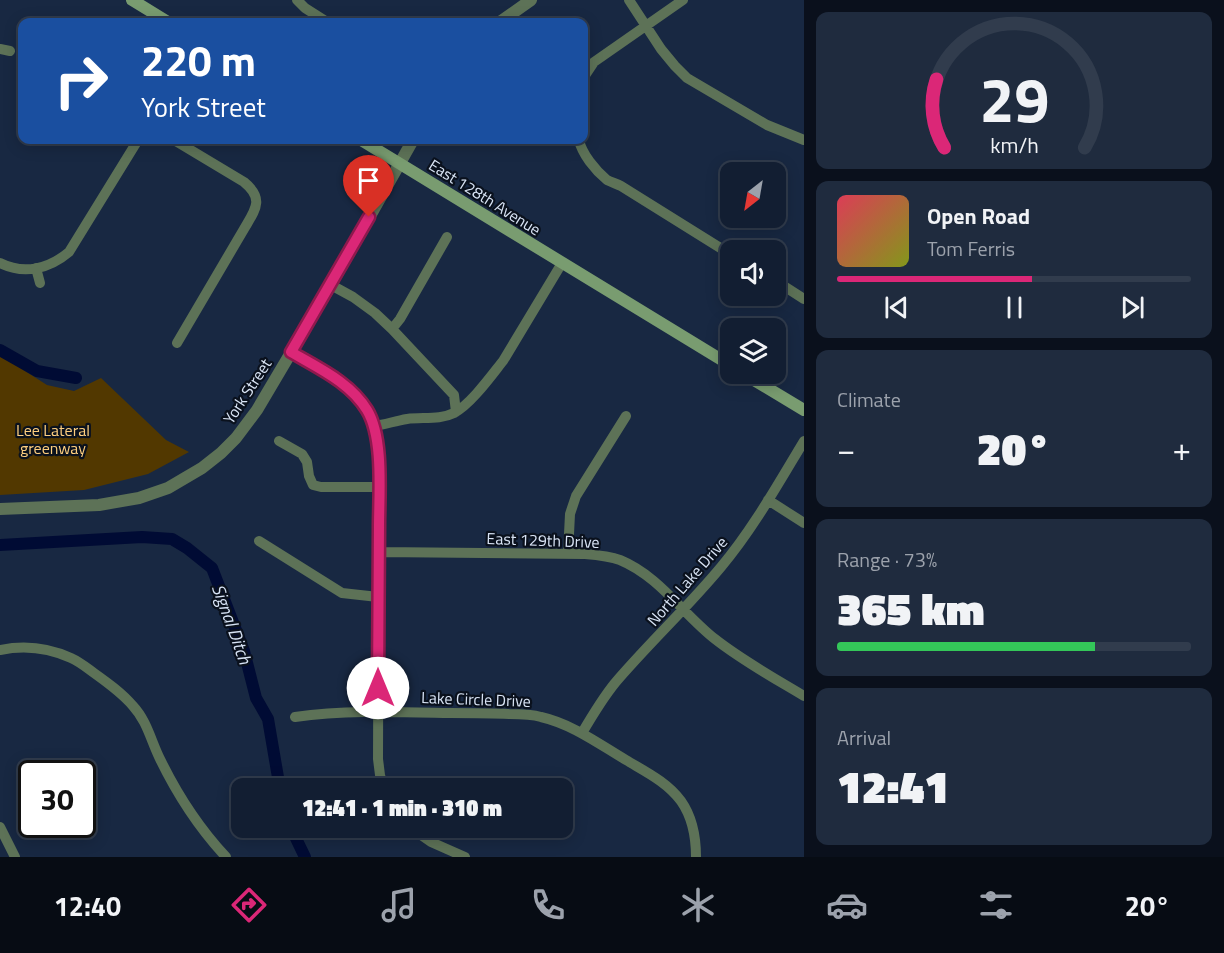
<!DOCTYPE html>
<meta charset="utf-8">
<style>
:root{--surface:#121e32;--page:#1f2b3e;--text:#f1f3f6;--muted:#9ca2ac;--line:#313c4d;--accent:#db2777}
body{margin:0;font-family:"Titillium Web",sans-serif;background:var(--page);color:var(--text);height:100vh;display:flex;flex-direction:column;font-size:22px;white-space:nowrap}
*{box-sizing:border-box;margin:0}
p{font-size:20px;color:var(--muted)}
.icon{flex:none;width:33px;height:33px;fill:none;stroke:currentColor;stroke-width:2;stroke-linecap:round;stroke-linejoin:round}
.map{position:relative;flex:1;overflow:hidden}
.side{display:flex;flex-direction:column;gap:12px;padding:12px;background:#0a101c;width:420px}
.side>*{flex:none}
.top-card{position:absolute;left:18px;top:18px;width:570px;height:126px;border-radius:12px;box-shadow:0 3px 15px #0003,0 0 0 2px var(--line);background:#1a4fa0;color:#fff;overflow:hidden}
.needle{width:39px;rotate:211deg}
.tools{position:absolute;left:720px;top:162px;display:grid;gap:12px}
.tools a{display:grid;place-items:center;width:66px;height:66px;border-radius:12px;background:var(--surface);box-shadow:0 3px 15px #0003,0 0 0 2px var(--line);font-size:30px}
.speed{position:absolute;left:18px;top:760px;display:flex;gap:12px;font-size:30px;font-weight:700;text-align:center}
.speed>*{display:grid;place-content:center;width:78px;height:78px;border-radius:50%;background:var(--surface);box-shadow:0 3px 15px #0003,0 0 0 2px var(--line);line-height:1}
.speed .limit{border:3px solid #111;border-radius:9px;background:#fff;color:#111}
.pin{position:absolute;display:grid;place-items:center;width:51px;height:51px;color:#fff;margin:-62px -26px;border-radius:50% 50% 50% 0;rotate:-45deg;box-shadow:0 0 6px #0007}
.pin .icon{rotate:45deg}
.me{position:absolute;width:66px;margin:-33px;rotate:0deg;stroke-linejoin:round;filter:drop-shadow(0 0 4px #0008)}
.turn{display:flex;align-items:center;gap:21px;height:126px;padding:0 24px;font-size:27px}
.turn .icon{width:78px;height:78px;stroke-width:2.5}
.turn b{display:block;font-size:42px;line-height:51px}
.big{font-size:45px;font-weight:800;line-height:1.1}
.side .widget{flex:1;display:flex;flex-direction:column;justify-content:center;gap:9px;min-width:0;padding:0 21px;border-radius:12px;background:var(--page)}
.side .dial{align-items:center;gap:0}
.dial svg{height:156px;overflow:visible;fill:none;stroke:var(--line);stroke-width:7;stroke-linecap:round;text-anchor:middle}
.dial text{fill:var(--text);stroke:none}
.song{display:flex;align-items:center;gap:18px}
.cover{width:72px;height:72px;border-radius:9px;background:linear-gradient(135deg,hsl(350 70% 55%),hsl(70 70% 35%))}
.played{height:6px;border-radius:3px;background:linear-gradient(90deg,var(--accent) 55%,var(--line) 55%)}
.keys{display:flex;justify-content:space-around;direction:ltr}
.heat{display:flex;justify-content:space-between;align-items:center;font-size:33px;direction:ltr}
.charge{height:9px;border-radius:4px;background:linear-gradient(90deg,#34c759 73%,var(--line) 0)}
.trip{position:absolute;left:231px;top:778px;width:342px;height:60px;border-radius:12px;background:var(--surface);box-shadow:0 3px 15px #0003,0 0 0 2px var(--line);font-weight:800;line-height:60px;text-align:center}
.tabs{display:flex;height:96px;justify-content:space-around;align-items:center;background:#070c14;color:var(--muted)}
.tabs .icon{width:42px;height:42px}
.tabs .selected{color:var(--accent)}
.tabs b{font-size:27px;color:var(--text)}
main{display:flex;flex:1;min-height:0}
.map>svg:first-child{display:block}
.green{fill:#523800}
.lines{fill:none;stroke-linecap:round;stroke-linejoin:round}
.canal{stroke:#000b34;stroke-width:12}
.minor{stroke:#5d7257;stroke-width:10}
.tertiary{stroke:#5d7257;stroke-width:12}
.secondary{stroke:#799c70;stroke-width:12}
.route-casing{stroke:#8e194d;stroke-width:15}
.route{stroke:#db2777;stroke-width:10}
.labels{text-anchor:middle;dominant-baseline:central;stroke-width:4.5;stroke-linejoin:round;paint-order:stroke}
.street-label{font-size:16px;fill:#d9e4f5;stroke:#0a111d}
.park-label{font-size:16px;fill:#fdce7f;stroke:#0a111d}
.water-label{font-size:18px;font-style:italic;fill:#d7e3f5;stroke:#0a111d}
</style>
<main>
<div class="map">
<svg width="804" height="857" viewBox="0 0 804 857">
<rect width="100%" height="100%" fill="#182842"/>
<path class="green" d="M0,355L47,385L74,391L101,378L166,440L189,452L148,474L84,490L0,495Z"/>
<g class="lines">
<path class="canal" d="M0,350L37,371L76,378
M0,545L142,537L172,539L187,548L212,568L244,651L256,698L268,719L280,789
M291,828L305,857"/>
<path class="minor" d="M297,0L305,8L327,22
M629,0L661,49L675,66L687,78L767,125L804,140
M0,49L10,51
M584,77L594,62L683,0
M174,140L244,182C265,199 255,210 244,229L177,343
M579,140C582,154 595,170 607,180C611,182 617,184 621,186L730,254
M0,263C24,275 49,269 69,252L138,140
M36,268L40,283
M776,281L804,299
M331,285L353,297L375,313L392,329L454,395L456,412
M392,329L400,319L447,237
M291,352C323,371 368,391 376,432C380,450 378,469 379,487L378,759L380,775L384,789
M375,426C386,424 396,421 407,419C423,417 440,420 454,413C471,404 491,376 503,361L562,263
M279,441L302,454L307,462L309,476L313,485L321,487H379
M768,500L804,523
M259,541L342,593L378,597
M379,552L584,554C596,555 609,556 620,560C659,576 683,614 715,639C743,661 774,678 804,696
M568,554L570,514L576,496L626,416
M0,650C24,645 49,648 71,658C80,662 87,668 94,673C108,683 122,693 133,706C147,721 151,741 160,759C177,794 199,828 226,857
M295,717C346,710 398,712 450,713C470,713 490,713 509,714C520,714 531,714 541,717C572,724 599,744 626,760C646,772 667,782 681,801C693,818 696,837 696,857
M582,733C592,716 602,699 615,683C649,643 687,608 721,567C753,529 778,484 804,441
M0,827L15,857
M411,828L431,842L465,857"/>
<path class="tertiary" d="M500,22L531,0
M0,509L99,505L139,498L168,488L202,468L221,453L236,438L257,410L331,285L413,140"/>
<path class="secondary" d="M132,0L168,22
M361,140L730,365
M744,374L804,410"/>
</g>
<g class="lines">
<g class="route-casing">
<path id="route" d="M369,217L291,352C318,368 350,382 367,410C384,438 379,494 379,527C379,581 378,635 378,688"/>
</g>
<use href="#route" class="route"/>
</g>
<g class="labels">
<g class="street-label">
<text transform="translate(485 197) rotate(32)">East 128th Avenue</text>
<text transform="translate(247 391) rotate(-57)">York Street</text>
<text transform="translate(543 540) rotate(2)">East 129th Drive</text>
<text transform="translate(687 581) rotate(-49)">North Lake Drive</text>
<text transform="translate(476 699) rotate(2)">Lake Circle Drive</text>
</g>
<g class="park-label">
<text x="53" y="430">Lee Lateral<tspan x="53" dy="18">greenway</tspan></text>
</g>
<g class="water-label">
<text transform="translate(232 624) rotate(70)">Signal Ditch</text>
</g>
</g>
</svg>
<div class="tools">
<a><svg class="needle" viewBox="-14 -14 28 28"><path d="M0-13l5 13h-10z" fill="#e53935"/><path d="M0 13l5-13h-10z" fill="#9ca2ac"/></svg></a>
<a><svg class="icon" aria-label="sound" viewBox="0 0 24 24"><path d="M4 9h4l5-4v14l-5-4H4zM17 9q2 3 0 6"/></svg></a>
<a><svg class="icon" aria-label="layers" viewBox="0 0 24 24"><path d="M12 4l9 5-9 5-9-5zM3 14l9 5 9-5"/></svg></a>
</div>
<div class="speed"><div class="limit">30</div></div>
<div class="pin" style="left:369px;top:217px;background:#d93025"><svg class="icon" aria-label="arrive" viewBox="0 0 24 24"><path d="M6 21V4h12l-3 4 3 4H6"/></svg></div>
<svg class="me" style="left:378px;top:688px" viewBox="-20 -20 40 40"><circle r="19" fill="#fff"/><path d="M0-13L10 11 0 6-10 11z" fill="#db2777"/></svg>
<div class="trip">12:41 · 1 min · 310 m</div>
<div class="top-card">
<div class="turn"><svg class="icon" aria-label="right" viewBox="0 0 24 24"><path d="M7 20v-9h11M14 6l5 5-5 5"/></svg><div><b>220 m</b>York Street</div></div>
</div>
</div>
<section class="side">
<div class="widget dial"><svg viewBox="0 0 100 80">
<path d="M14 69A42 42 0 1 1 86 69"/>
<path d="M14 69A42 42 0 0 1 10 34" stroke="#db2777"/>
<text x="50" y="56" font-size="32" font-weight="700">29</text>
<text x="50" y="72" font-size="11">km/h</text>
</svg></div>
<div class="widget">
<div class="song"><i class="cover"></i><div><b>Open Road</b><p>Tom Ferris</p></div></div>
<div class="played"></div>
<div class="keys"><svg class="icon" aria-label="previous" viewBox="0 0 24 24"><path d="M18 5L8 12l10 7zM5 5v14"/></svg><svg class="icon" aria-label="pause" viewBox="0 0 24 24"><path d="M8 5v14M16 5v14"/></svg><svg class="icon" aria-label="next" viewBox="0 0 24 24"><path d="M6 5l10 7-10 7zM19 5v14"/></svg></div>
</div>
<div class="widget"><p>Climate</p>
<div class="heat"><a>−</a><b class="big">20°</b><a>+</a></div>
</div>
<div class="widget"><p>Range · 73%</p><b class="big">365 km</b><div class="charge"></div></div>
<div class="widget"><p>Arrival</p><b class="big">12:41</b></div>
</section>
</main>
<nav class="tabs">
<b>12:40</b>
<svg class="icon selected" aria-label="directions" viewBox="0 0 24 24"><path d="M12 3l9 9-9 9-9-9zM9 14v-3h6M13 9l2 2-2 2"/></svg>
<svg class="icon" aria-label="music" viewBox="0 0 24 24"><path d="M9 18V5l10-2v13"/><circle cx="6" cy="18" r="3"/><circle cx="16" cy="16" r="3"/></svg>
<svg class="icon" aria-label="phone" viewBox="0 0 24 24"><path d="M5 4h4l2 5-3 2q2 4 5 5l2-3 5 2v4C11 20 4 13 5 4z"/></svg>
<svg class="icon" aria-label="climate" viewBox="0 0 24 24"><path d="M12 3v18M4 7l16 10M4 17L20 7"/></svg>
<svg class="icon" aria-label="car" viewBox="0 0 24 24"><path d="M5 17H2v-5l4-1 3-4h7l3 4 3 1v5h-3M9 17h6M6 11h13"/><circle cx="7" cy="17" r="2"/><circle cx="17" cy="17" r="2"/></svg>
<svg class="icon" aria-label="filters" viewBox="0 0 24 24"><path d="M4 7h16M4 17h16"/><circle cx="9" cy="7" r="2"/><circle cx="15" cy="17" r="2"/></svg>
<b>20°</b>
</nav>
